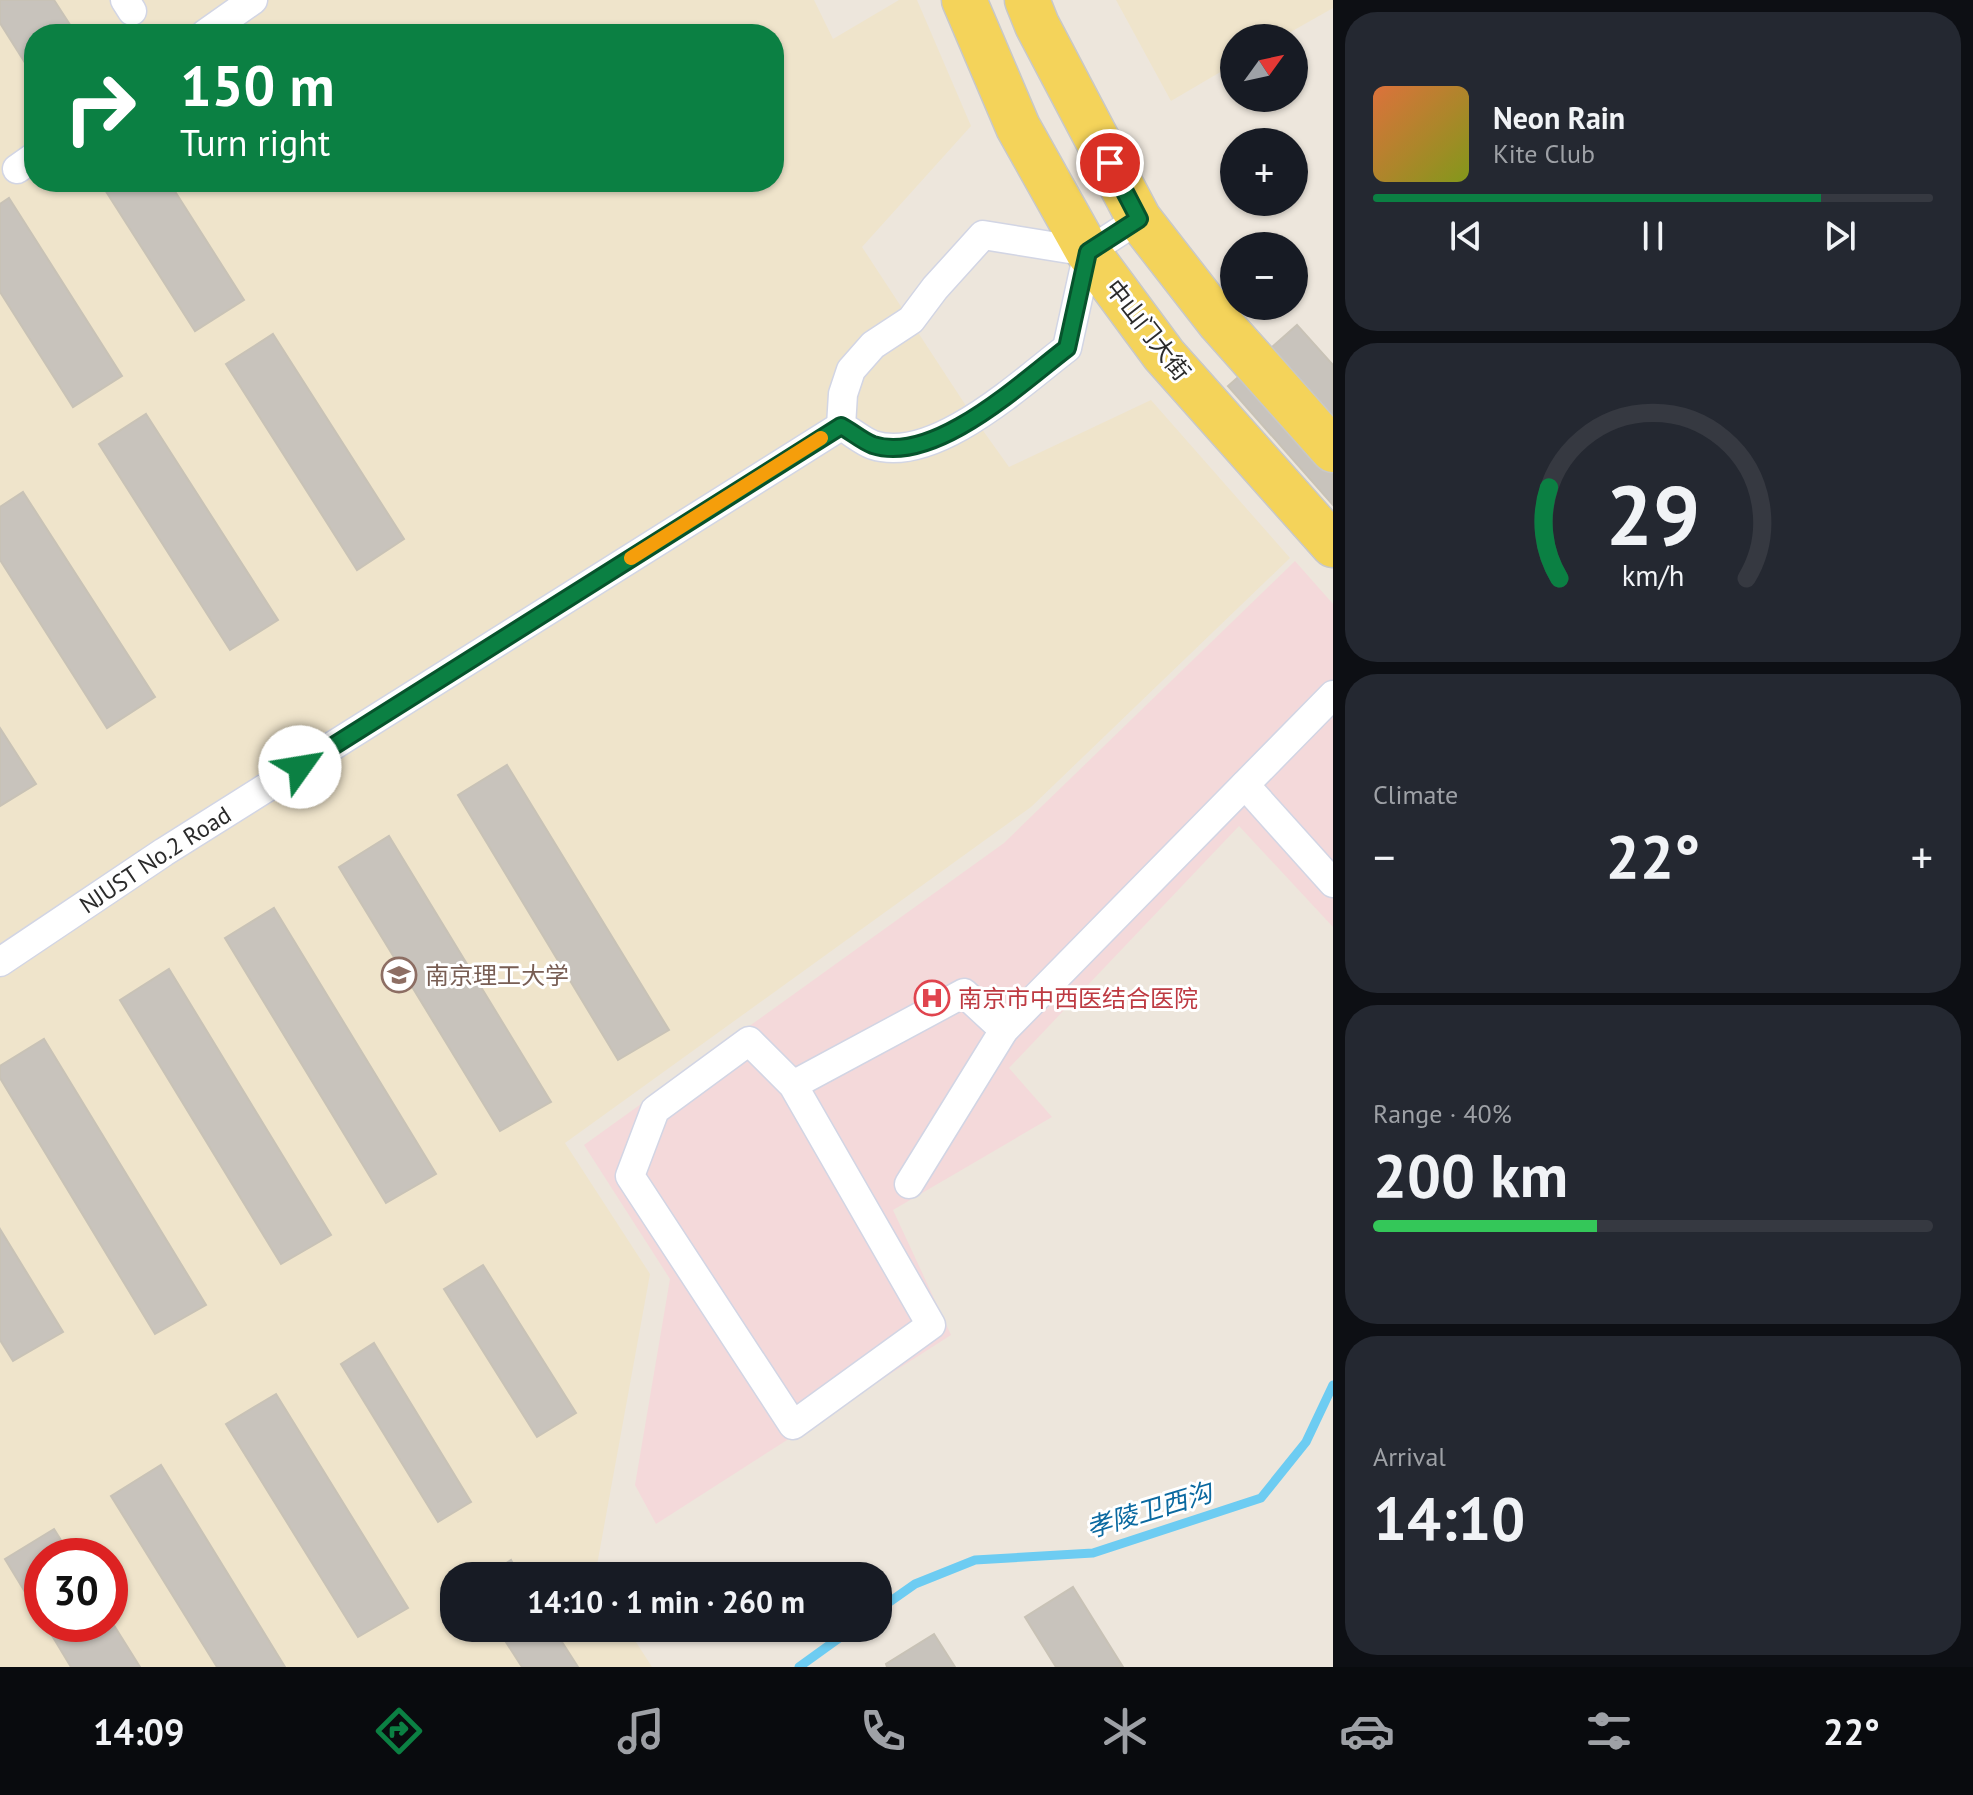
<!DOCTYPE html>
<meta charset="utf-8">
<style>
:root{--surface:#171b24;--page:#242831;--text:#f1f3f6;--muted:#9ea1a6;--line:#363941;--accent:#0b8043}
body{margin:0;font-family:"PT Sans","Noto Sans SC",sans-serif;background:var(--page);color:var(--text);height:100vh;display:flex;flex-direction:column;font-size:30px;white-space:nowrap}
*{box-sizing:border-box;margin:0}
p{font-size:26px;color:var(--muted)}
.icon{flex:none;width:44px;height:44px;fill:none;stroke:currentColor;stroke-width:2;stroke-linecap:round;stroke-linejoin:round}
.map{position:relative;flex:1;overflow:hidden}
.drawer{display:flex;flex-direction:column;gap:12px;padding:12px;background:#0d0f14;width:640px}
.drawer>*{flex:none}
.guide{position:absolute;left:24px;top:24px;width:760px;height:168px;border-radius:32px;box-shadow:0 2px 6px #0004;background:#0b8043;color:#fff;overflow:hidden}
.needle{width:52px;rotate:57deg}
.tools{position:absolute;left:1220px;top:24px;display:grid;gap:16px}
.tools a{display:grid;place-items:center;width:88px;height:88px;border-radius:50%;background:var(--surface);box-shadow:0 2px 6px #0004;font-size:40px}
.speed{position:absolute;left:24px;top:1538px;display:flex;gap:16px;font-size:40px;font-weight:700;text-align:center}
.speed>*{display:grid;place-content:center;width:104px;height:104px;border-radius:50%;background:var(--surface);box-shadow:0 2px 6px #0004;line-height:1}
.speed .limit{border:12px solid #d22;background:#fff;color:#111}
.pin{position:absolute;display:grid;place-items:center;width:68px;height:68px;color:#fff;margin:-34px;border:4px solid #fff;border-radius:50%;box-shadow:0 2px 8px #0007}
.me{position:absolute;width:88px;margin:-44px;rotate:58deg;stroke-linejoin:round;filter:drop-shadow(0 0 6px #0008)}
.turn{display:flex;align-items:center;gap:28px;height:168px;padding:0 24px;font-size:36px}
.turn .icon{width:104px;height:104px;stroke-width:2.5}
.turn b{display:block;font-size:56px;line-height:68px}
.big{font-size:60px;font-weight:800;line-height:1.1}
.drawer .card{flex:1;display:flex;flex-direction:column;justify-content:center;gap:12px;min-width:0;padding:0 28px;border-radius:32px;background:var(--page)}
.drawer .dial{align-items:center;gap:0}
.dial svg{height:208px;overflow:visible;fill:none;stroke:var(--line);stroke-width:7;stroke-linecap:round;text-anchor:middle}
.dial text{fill:var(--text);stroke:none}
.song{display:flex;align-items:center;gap:24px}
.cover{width:96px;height:96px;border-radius:12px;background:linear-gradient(135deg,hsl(20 70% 55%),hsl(70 70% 35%))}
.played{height:8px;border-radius:4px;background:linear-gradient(90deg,var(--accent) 80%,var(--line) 80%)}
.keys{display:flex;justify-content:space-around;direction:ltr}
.heat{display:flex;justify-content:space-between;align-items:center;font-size:44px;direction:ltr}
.charge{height:12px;border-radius:6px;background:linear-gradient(90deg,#34c759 40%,var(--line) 0)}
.trip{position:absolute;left:440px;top:1562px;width:452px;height:80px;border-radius:32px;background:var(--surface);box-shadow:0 2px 6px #0004;font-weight:800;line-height:80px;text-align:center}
.menu{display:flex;height:128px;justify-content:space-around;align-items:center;background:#090b0e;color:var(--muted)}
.menu .icon{width:56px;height:56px}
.menu .active{color:var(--accent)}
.menu b{font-size:36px;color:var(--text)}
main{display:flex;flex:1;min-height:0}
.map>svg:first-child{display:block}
.education{fill:#efe4cb;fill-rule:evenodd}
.medical{fill:#f4d9da}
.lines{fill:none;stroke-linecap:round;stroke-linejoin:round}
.stream{stroke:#6dccf2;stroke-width:9}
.building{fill:#c8c3bc;stroke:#c8c2b6;stroke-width:2}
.street-casing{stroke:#d2d5e4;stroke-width:31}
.primary-casing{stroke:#c8c8c8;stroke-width:47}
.street{stroke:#fff;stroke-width:28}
.primary{stroke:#f4d35a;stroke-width:44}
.route-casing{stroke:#07532c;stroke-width:20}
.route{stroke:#0b8043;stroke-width:14}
.slow{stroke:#f59e0b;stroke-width:14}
.labels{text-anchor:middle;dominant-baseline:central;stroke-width:6;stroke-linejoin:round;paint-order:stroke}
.street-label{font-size:24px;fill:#2b2b2b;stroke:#fff}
.education-label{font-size:24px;fill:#785e54;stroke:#fff;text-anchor:start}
.health-label{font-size:24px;fill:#be3a42;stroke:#fff;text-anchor:start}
.water-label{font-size:26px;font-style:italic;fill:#0a69a0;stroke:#fff}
</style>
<main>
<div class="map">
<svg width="1333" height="1667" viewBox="0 0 1333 1667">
<rect width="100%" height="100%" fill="#ede6dc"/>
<path class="education" d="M0,0H814L833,39L899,0H917L971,126L862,247L974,418L1009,467L1151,400L1290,558L1031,807L565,1143L650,1274L595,1576H454V1628H627L652,1667H0ZM34,34H774V182H34ZM42,1556H110V1624H42Z
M1116,0H1333V8L1280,38H1234V64L1171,101Z"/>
<path class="medical" d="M1295,561L1333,604V927L1239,826L1009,1068L1052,1117L893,1210L951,1335L656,1524L635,1485L670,1279L584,1145L1004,843Z"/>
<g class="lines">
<path class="stream" d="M878,1610L915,1584L975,1560L1093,1553L1261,1498L1306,1442L1333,1385
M799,1667L853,1628"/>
</g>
<path class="building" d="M0,0H54L76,34H34V77L0,23Z
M100,182H169L244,300L195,331Z
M9,198L122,376L73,407L0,292V204Z
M1297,325L1333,365V505L1228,386Z
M273,334L404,539L357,570L226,364Z
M146,414L278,620L230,650L99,444Z
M23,492L155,697L107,728L0,560V507Z
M0,728L36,784L0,806Z
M507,765L669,1030L618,1060L458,795Z
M389,836L551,1102L500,1131L339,867Z
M274,908L436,1174L386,1203L225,938Z
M169,969L331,1235L281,1264L120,1000Z
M44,1039L206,1305L155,1334L0,1078V1066Z
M0,1229L63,1332L13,1361L0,1340Z
M483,1265L576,1413L537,1437L444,1289Z
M374,1343L471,1502L438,1522L341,1364Z
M276,1394L408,1608L358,1637L226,1424Z
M161,1465L285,1667H217L111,1496Z
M54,1529L71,1556H42V1620L5,1559Z
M511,1560L520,1576H486Z
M1073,1587L1123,1667H1056L1025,1617Z
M110,1619L140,1667H71L45,1624H110Z
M497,1628H553L578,1667H522Z
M934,1634L955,1667H887L886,1664Z"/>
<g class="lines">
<g class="street-casing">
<g id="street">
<path d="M125,0L132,11"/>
<path d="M205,34L253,0"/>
<path d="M17,169L34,157"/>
<path d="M1088,252L1067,348C1021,383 934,465 873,445C862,441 851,431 841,426L843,394L851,370L873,345L911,320L935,288L983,235L1088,252L1139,219"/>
<path d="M1245,785L1333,883"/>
<path id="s1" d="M0,962L164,852L841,426"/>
<path d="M793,1085L931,1325L793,1425L630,1176L655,1110L749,1041L793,1085L964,993L1004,1030"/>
<path d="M909,1184L1004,1030L1333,695"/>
</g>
</g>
<g class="primary-casing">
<path id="primary" d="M964,0L1018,127L1088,252L1164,355L1333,545
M1027,0L1037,25L1139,219L1220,323L1333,450"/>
</g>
<use href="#street" class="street"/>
<use href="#primary" class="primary"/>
</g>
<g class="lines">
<g class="route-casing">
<path id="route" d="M300,767L841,426C851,431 862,441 873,445C934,465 1021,383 1067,348L1088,252L1139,219L1110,163"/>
</g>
<use href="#route" class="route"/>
<path class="slow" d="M631,558L821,438"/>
</g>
<defs>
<g id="university-ring" transform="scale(1.8)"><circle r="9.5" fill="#fff" stroke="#8d6e63" stroke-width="1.5"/><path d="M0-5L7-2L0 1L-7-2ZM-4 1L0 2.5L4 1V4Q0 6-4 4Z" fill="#8d6e63"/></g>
<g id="hospital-ring" transform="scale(1.8)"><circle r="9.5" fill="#fff" stroke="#e0444e" stroke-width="1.5"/><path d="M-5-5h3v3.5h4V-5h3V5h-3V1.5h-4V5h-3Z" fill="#e0444e"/></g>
</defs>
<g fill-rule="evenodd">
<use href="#university-ring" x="399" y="975"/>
<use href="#hospital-ring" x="932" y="998"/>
</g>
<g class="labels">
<g class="street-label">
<text transform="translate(1148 330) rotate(52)">中山门大街</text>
<text stroke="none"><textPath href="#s1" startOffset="186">NJUST No.2 Road</textPath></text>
</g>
<g class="education-label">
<text x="425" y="975">南京理工大学</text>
</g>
<g class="health-label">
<text x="958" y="998">南京市中西医结合医院</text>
</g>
<g class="water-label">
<text transform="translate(1149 1510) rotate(-17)">孝陵卫西沟</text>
</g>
</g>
</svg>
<div class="tools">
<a><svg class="needle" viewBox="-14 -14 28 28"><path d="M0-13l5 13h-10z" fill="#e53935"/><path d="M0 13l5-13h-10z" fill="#9ea1a6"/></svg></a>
<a>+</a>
<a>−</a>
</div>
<div class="speed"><div class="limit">30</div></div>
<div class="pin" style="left:1110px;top:163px;background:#d93025"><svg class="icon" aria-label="arrive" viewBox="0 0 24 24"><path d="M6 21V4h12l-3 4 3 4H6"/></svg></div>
<svg class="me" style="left:300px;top:767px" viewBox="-20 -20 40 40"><circle r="19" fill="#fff"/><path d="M0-13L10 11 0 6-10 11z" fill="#0b8043"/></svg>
<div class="trip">14:10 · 1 min · 260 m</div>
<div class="guide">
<div class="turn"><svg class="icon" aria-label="right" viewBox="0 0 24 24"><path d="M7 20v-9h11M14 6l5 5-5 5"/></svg><div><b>150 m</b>Turn right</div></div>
</div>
</div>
<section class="drawer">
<div class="card">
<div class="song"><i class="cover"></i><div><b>Neon Rain</b><p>Kite Club</p></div></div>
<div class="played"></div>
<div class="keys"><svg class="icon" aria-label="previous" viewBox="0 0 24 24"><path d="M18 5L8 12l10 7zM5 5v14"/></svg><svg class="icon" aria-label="pause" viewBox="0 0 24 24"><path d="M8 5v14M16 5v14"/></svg><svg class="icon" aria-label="next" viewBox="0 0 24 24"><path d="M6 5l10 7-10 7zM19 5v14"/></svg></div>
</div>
<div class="card dial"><svg viewBox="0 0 100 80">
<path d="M14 69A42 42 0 1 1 86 69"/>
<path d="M14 69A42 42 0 0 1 10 34" stroke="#0b8043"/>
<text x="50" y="56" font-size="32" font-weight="700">29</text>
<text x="50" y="72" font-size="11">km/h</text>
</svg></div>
<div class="card"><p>Climate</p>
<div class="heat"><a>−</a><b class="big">22°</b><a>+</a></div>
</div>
<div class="card"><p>Range · 40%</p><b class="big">200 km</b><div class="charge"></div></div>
<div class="card"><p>Arrival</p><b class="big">14:10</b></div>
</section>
</main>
<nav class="menu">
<b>14:09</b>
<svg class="icon active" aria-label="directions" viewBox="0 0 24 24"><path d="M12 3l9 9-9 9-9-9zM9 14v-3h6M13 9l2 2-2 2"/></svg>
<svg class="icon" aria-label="music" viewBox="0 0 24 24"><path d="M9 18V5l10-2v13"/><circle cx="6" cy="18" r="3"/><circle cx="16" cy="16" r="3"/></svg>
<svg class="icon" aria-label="phone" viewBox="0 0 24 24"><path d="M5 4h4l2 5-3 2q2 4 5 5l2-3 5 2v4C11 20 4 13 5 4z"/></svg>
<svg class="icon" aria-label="climate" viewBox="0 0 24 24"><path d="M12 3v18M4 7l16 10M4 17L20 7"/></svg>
<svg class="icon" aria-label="car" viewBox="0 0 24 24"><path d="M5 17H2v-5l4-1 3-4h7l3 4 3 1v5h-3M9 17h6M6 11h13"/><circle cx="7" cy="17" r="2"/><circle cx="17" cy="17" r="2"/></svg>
<svg class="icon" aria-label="filters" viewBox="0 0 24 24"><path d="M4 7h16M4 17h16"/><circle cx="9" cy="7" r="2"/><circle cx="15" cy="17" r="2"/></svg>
<b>22°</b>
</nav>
